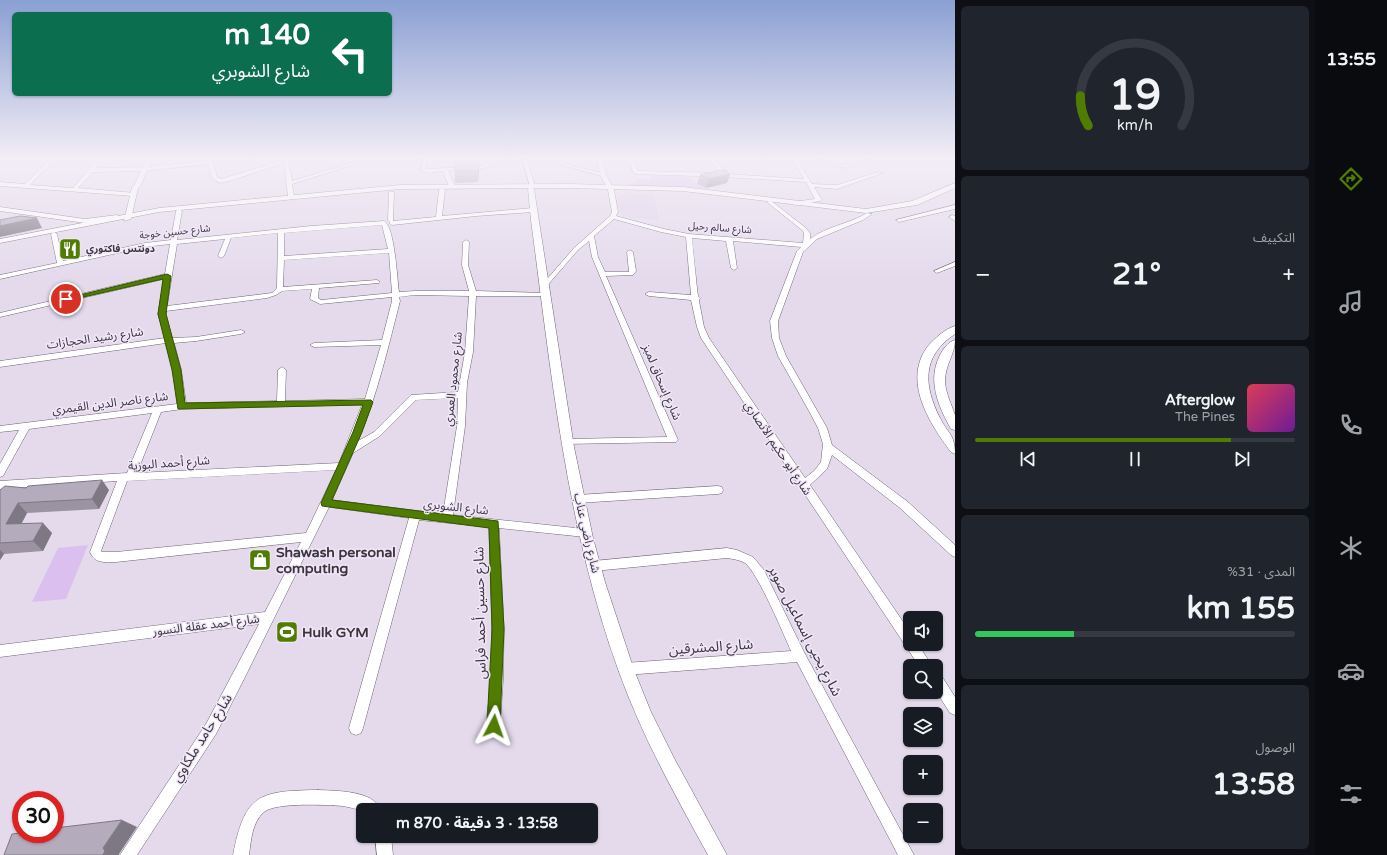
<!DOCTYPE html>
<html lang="ar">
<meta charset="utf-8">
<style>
:root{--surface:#171b24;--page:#20242c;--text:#f1f3f6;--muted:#9ea1a6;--line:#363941;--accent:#4f7c01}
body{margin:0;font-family:"Varela Round","Noto Sans Arabic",sans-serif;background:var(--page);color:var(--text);direction:rtl;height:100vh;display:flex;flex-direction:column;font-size:15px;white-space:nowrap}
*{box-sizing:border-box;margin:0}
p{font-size:13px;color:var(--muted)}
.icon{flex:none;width:22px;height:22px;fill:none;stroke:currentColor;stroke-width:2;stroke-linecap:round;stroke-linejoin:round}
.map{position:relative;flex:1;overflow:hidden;direction:ltr}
.side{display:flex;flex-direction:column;gap:6px;padding:6px;background:#0d0f14;width:360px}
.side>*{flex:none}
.banner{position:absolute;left:12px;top:12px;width:380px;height:84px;border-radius:6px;box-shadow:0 1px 3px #0004;direction:rtl;background:#0b6e4f;color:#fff;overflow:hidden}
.tools{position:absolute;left:903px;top:611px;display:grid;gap:8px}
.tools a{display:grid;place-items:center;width:40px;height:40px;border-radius:6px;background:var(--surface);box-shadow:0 1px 3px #0004;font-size:20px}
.speed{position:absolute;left:12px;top:791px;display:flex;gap:8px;font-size:20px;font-weight:700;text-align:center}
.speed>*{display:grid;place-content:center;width:52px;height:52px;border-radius:50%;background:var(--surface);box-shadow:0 1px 3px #0004;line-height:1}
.speed .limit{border:6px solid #d22;background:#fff;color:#111}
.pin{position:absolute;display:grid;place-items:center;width:34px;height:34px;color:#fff;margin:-17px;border:2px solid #fff;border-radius:50%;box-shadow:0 1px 4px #0007}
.me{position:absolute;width:44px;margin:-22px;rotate:4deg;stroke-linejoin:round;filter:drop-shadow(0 0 3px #0008)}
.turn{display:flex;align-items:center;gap:14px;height:84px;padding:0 16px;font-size:18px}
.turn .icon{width:52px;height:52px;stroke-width:2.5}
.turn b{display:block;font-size:28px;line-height:34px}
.big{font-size:30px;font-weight:700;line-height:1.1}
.side .card{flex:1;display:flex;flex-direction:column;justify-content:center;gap:6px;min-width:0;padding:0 14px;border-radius:6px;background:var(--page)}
.side .dial{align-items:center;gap:0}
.dial svg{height:104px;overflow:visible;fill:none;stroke:var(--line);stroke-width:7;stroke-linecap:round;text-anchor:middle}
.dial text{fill:var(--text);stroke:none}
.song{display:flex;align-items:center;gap:12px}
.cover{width:48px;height:48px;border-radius:6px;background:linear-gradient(135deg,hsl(350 70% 55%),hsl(280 70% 35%))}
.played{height:4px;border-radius:2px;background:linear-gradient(90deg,var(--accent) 80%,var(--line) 80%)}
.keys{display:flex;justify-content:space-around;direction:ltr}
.heat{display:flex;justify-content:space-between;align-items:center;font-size:22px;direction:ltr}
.charge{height:6px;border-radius:3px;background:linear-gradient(90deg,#34c759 31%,var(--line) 0)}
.trip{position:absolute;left:356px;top:803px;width:242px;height:40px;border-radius:6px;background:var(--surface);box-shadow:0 1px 3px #0004;font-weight:700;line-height:40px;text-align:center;direction:rtl}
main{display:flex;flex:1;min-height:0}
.menu{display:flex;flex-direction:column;width:72px;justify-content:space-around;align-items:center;background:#090b0e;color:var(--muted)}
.menu .icon{width:28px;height:28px}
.menu .selected{color:var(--accent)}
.menu b{font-size:18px;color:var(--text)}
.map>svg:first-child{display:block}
.built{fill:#ded0e9}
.green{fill:#dabfef}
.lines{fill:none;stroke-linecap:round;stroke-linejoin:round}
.minor-casing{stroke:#6d6473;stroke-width:1}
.tertiary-casing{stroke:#6d6473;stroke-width:1}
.secondary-casing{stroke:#6d6473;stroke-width:1}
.minor{fill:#fff;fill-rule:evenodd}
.tertiary{fill:#fff;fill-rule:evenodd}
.secondary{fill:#fff;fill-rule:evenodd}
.wall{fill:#9b93a2}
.shaded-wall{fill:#7e7884}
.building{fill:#b4abbc;stroke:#7e7884}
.route{fill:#4f7c01;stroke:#335101}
.labels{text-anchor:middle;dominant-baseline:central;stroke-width:3;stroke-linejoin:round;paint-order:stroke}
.far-street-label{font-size:10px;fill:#3a363d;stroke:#f1e7f9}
.far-poi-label{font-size:10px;font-weight:bold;fill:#3a363d;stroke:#f1e7f9;text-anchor:start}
.street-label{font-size:12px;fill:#3a363d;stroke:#f1e7f9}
.near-poi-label{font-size:14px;font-weight:bold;fill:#3a363d;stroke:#f1e7f9;text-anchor:start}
.near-street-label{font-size:14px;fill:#3a363d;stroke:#f1e7f9}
</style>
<main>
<nav class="menu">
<b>13:55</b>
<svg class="icon selected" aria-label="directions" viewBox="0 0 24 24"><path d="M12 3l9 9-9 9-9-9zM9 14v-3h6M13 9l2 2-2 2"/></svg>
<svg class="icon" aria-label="music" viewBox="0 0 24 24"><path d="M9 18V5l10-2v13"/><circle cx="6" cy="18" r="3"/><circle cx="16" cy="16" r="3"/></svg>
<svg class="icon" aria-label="phone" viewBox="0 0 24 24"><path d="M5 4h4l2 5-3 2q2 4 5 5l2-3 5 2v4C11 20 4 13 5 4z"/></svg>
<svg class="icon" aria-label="climate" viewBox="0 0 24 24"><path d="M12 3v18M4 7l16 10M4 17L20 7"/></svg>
<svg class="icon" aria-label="car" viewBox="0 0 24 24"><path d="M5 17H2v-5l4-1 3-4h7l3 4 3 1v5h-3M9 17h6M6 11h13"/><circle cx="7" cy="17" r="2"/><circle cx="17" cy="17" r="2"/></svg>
<svg class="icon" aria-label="filters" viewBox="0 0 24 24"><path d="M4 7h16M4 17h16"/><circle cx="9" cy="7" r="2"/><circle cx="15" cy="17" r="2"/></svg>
</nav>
<section class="side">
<div class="card dial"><svg viewBox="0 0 100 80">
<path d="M14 69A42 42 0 1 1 86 69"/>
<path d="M14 69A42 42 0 0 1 8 46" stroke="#4f7c01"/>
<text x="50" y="56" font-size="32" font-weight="700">19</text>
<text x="50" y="72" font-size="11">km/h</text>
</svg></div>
<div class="card"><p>التكييف</p>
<div class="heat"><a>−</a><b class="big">21°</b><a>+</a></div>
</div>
<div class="card">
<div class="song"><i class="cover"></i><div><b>Afterglow</b><p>The Pines</p></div></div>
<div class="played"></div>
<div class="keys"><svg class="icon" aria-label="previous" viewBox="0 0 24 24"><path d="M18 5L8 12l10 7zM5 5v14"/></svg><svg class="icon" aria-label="pause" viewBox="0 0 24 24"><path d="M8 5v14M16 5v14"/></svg><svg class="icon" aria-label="next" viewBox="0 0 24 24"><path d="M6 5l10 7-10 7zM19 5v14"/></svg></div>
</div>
<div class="card"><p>المدى · 31%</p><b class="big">155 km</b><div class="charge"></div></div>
<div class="card"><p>الوصول</p><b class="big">13:58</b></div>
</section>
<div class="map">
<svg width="955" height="855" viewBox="0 0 955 855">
<rect width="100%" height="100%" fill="#e4daec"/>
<path class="built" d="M629,193L654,195L659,220L622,216L617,198L619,195Z"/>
<path class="green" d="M649,174L686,175L705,189L625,185L636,183L638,179H651Z
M88,545L66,599L32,602L58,548Z"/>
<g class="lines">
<g class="minor-casing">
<path id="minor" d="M50,159H55L30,185L73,188L98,159H103L96,168L144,167L207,161V159H212L217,177L221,179L287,159H294L289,162L292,181L365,159H372L292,184L294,196L291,198L288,196L284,163L233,180L220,183L212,178L208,164L144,171L93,172L78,188L135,193L136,194L133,196L0,186V182L25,184Z
M422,159H427L426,169H429L481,166L486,163L487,159H492L490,165L484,168L448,171L455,186L452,188L449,186L443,171L429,173L421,171Z
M522,159H527L535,187L530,186Z
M538,159H546L606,174L603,176Z
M629,159H634L638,171L721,173L709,159H714L727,174L804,179L792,159H797L812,184L837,185L878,172L883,173L837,189L814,187L822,200L821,201L795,205L792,203L793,202L815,199L806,182L725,177L636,174L633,172Z
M823,159C831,159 837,164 845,164C851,164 859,159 866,159L845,168Z
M442,188L445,190L442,216L533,208L536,210L533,212L476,216L392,225L389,223L390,222L388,220L389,191L394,192L393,221L436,217L439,190Z
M611,188L614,190L618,212L616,216L664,229L689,234L803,243L804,233L802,230L768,203L767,202L770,200L806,228L810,233V239C827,226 849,224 867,213L872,214L863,220L817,239L803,252L778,321L779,338L786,356L827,428L832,445L908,502L955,545V557L951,555L900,508L832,455L827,469L810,485L910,632V644H918L932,666H919L701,338L697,327L691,300L649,296L645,294L649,292L691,295L686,237L661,232L614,219L594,236L598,257L605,272H629L627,252L630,250L633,252L636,271L633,275L606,276L678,440L676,442L565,444L563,442L565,440L568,439L667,437L592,257L589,241L578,250L546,287H542L541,286L574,248L610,216L612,212L608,190ZM692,238L726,241L731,268L734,270L737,268L733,241L801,247L797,251L770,321L772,338L778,356L809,411L818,428L823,444L821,462L814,471L805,478L709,338L704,327L699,301L700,298L698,296L697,288Z
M955,205V209L899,222L896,220Z
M0,207L85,219L117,215L120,217L117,219L85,223L0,211Z
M179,209L182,211L177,240L311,226L384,221C395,227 397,279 399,292L415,291H469L462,265L463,242L466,240L469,242L468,265L476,291L548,293L550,294L546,296H476L473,352L467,383L465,426L453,515L585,529L589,530L590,533L589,536L585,537L499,528L504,629L503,680L500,726L498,731L493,733L488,731L486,726L491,680L492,629L489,527L419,520L363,728L361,733L356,735L351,733L349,728L409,518L329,507L243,681L216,734L137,855H120L206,724L259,624L0,657V645L265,612L301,542L116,562C105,562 95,564 90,552L117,481L0,489V481L127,473L152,413L29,429L3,476L0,477V464L19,430L0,432V426L177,404L173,369L166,343L0,367V361L165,338L158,314L164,279L0,317V313L165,274L170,244L145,247L0,279V275L57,263L51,234L54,232L57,234L63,261L145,243L171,240L176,211ZM382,225L388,249L284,256V233ZM278,233L277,288L272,293L167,306L177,244L225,239L218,256L221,258L224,256L231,238ZM389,253L392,293L321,300L318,298L319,288L379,283L380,282L377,280L283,287L284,260ZM312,289L310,299L320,304L392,297V301L382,340L314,343L310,345L314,347L381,345L365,399L285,401L286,370L282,367L278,370L277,401L186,403L181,369L174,343L196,341L241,334L245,332L241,330L196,337L172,338L166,314V311L267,298L276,295L282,291ZM415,295L469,296L465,352L458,392L411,395L374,432L358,441C377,396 388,348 400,301L399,297ZM458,398L457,426L443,514L332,500L353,453L380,436L416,400ZM362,405L339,463L137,473L161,412L182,409ZM336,470L306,533L116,552H102L101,551L127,481Z
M952,215L955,216V221L949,217Z
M955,262V266L937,273L934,271Z
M718,486L722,487L723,490L722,493L718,494L578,503L574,502L573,499L574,496L578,495Z
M727,548L737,550L753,557L764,570L804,652L914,855H898L797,662L625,675L621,673L619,669L621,665L625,663L791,651C783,633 758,573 745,563C740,560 733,559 727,558L594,571L590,569L588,566L590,563L594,561Z
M936,674L941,675L955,697V715L950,713L936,691Z
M318,790C336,791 373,790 381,810C375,810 369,810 363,810C359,810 349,807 343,806C327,805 276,802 264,812C252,822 251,841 249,855H233C245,794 258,791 318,790Z
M375,836H391L393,855H377Z"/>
</g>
<g class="tertiary-casing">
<path id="tertiary" d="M146,159H152L141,185L138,188L131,219L124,221L132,187L135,184Z
M597,159H603L606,174L614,190L613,191L608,190L600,174Z
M531,187L534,189L574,447L593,538L605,582L634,670L651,712L674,758L727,855H708C675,795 642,736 619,672C566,527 551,371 531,220L528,189Z"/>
</g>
<g class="secondary-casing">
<path id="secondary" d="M955,183V188L917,205L866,213L683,191L570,188L400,189L159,212L0,243V239L159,208L400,185L570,184L683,187L866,209L912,201Z
M955,326V334C922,356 923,384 940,418C948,434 955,434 955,454L951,452C929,423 902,380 928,346C935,338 945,329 955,326Z
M955,340C955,355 945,364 945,382C946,394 951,403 955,415C955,419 955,425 955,430L951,429C938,406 927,380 940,355C943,349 948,342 955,340Z"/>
</g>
<use href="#minor" class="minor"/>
<use href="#tertiary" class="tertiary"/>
<use href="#secondary" class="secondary"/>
</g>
<path class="wall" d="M479,161L478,182L455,183L454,162Z
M730,174L727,183L706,188L697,184L700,175Z
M26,488L109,490L99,509L27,513L22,523L52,533L43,551L4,554L0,560V490Z"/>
<path class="shaded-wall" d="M479,161V173L478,182V171Z
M730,174L727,183L706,188L709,179Z
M37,218L42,228L0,237V226Z
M102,480L109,490L99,509L92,499Z
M18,503L27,513L16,533L6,524Z
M43,523L52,533L43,551L33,541Z
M0,550L4,554L0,560Z
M122,820L137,827L119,854V855H103V848Z"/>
<path class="building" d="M479,161L478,171H455L454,162Z
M721,170H726L730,174L709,179L700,175Z
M20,216L37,218L0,226V220Z
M102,480L92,499L18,503L6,524L43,523L33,541L0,543V490L5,486L26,488L28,486Z
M122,820L103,848L105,851L103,855H4L12,834L21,833V834H55V828Z"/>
<linearGradient id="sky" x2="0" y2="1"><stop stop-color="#8a9fd3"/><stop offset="0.57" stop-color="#f3eef6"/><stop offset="1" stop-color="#f3eef6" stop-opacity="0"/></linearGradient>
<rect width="955" height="279" fill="url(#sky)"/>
<path class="route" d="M167,274L171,276L166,314L181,370L185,403L371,400L373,402L362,432L332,500L498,521L504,629L500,726L498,731L494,733L489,731L487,726L492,629L489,528L322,506L321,503L353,432L363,405L178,409L172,370L158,314L163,279L66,301L63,299Z"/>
<defs>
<g id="restaurant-square" transform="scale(1.15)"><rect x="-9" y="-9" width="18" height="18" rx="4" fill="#4f7c01" stroke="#f1e7f9"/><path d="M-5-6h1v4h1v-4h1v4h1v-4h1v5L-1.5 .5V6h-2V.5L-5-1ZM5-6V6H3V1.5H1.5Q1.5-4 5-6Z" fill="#fff"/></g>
<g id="shop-square" transform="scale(1.15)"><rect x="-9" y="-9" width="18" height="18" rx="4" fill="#4f7c01" stroke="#f1e7f9"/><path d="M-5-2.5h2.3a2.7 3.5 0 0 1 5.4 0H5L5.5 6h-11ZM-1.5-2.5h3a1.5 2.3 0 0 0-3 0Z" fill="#fff"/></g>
<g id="stadium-square" transform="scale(1.15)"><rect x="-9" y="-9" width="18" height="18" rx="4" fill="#4f7c01" stroke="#f1e7f9"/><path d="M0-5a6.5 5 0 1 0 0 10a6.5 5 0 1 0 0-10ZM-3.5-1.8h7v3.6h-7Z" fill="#fff"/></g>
</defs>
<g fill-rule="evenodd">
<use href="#restaurant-square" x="70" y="249"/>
<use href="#shop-square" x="260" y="560"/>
<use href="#stadium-square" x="287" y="632"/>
</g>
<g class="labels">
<g class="far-street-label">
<text transform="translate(720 228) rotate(4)">شارع سالم رحيل</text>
<text transform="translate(175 232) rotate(-6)">شارع حسين خوجة</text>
</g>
<g class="far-poi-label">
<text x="86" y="249">دونتس فاكتوري</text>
</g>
<g class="street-label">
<text transform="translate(95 338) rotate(-8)">شارع رشيد الحجازات</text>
<text transform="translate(453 379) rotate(-84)">شارع محمود العمري</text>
<text transform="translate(662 382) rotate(67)">شارع إسحاق لمبز</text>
<text transform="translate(110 403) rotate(-7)">شارع ناصر الدين القيمري</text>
<text transform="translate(778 448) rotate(56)">شارع أبو حكيم الأنصاري</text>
<text transform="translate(169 463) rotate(-4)">شارع أحمد البوزية</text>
<text transform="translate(456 507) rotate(6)">شارع الشوبري</text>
<text transform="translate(587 533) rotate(77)">شارع راضي عناب</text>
<text transform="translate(206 625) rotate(-7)">شارع أحمد عقلة النسور</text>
</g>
<g class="near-poi-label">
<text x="276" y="552">Shawash personal<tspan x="276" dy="16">computing</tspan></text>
<text x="302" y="632">Hulk GYM</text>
</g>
<g class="near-street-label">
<text transform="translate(480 613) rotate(-91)">شارع حسين أحمد فراس</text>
<text transform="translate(805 631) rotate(63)">شارع يحيى إسماعيل صوبر</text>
<text transform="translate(711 647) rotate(-4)">شارع المشرقين</text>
<text transform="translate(202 738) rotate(-58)">شارع حامد ملكاوي</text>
</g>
</g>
</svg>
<div class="tools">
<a><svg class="icon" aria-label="sound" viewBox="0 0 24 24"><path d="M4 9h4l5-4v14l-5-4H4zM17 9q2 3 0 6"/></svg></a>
<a><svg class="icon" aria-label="search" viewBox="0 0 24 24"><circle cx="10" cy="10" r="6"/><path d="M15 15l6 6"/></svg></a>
<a><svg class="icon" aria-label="layers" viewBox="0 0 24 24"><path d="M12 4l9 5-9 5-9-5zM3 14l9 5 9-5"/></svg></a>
<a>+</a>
<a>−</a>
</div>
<div class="speed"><div class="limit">30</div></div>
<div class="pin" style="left:66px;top:299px;background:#d93025"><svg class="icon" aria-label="arrive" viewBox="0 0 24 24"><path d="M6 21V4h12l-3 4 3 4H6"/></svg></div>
<svg class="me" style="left:494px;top:726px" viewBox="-20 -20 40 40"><path d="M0-17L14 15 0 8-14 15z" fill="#4f7c01" stroke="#fff" stroke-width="4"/></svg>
<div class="trip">13:58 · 3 دقيقة · 870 m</div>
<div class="banner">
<div class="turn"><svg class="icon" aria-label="left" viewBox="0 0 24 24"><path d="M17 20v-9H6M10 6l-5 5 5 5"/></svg><div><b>140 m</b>شارع الشوبري</div></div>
</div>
</div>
</main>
